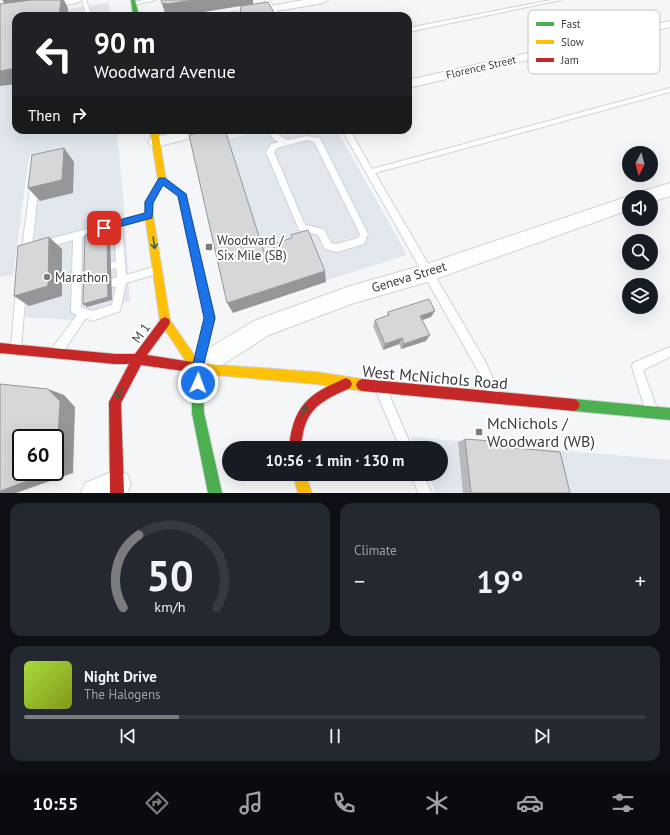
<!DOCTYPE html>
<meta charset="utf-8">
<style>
:root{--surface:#171b24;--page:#242831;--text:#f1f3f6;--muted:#9ea1a6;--line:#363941;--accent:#7b7c7e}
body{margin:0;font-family:"PT Sans",sans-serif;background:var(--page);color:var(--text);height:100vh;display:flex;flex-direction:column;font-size:15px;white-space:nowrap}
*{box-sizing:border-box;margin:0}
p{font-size:13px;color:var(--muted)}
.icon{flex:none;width:22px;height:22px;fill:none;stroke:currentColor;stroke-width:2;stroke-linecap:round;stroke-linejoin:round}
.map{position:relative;height:493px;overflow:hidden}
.drawer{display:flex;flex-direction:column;gap:10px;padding:10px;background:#0d0f14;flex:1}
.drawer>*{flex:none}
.guide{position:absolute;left:12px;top:12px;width:400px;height:122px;border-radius:12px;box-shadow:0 4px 16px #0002;background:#202124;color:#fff;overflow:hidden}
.needle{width:26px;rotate:186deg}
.controls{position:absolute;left:622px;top:146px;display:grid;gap:8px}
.controls a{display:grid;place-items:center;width:36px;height:36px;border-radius:50%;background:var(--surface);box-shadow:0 4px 16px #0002;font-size:20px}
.speed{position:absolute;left:12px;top:429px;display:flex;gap:8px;font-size:20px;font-weight:700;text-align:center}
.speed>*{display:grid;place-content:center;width:52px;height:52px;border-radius:50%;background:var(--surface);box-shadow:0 4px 16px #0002;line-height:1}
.speed .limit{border:2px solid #111;border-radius:6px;background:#fff;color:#111}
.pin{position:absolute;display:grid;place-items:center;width:34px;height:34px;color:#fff;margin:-17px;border-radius:8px;box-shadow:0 2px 6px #0006}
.me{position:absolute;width:44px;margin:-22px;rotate:2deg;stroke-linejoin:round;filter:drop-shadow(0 0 3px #0008)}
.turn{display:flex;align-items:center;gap:14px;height:84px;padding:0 16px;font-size:18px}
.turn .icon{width:52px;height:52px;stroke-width:2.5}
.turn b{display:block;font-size:28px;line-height:34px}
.then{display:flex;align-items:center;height:38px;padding:0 16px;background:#0003;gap:8px;font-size:15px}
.big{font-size:30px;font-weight:600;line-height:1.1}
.drawer .tile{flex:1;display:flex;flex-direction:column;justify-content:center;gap:6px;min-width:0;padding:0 14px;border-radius:12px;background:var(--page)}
.drawer .dial{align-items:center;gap:0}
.dial svg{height:104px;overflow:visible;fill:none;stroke:var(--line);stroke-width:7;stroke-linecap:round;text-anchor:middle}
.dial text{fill:var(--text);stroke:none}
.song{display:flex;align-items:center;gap:12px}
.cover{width:48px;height:48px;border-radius:6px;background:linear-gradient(135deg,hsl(80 70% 55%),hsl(70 70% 35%))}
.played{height:4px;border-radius:2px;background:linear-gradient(90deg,var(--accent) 25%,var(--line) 25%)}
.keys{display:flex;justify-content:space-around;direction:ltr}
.heat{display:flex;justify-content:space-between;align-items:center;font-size:22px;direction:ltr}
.drawer .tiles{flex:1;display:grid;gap:10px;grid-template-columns:1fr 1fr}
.tile:last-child{grid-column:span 2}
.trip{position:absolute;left:222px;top:441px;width:226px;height:40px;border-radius:20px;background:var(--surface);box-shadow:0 4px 16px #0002;font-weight:600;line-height:40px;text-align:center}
.tab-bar{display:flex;height:64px;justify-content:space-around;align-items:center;background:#090b0e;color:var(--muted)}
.tab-bar .icon{width:28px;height:28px}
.tab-bar .on{color:var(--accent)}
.tab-bar b{font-size:18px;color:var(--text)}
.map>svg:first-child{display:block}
.built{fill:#e1e7ed}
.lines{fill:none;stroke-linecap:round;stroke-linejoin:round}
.lane-casing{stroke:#d1d2d4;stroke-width:2}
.street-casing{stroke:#d1d2d4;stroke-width:2}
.fast-casing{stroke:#d1d2d4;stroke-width:2}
.slow-casing{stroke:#d1d2d4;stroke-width:2}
.jam-casing{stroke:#d1d2d4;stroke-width:2}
.lane{fill:#fdfefe;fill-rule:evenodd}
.street{fill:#fdfefe;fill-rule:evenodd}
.fast{fill:#4caf50;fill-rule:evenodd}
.slow{fill:#ffc107;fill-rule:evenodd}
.jam{fill:#c62828;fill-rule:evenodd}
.wall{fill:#b7b9bb}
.shaded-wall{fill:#959698}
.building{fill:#d5d7d9;stroke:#959698}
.oneway{stroke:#3f5e43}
.route{fill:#1a73e8;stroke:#114b97}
.poi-dot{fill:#7b7c7e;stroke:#fff;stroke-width:1.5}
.labels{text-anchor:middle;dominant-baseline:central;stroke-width:4;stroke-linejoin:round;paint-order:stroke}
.far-street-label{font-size:11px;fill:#3a3b3d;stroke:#fff}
.poi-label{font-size:13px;fill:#3a3b3d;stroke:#fff;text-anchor:start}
.street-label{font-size:13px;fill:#3a3b3d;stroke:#fff}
.near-street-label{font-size:16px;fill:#3a3b3d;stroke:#fff}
.near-poi-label{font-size:16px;fill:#3a3b3d;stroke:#fff;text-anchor:start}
.key{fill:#fff;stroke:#c4c4c5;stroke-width:1}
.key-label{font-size:11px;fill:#3a3b3d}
</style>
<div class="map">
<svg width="670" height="493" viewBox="0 0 670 493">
<rect width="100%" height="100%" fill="#f4f6f8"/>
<path class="built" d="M109,3L110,16H23Z
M16,17V130H117L124,208L130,301L73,320L25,317L33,232L42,153L29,157L13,275L0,277V20Z
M267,130H337L407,255L238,308L199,146Z
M411,437L670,460V493H436L428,474H441V448H416Z"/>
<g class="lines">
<g class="lane-casing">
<path id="lane" d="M82,0H86L92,16H86Z
M144,0H156L134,5L131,3Z
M265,0H269L280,16H274Z
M551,0H561L408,32V28Z
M670,88V92L375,173L485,361L500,394L498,398L494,400L490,398L477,369L342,130H350L372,169Z
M268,130H276L280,136L287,140L307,136L320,138L368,234L364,244L337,252L325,249L318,235L299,230L266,152L271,144L279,142L274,140ZM307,140L314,142L360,234L358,238L337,244L331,243L324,229L305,225L274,152L277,148Z
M35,179L39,182L31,254L29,257H23L21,254L31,182Z
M149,212L153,215L152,217L122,226L126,275L157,266L160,267L162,270L160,273L126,283L120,311L92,321L86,318L61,355L57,356L53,355L52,351L53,347L77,315L72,313L71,310L73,240L42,249L39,248L38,245L39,242ZM114,228L116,261L108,263L106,266L108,269L111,270L116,268L117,277L109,280L107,283L109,286L112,287L116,286L112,305L92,311L81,307L82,237Z
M21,285L24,286L26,289L21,348L20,352L16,353L12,352L11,348L16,289L18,286Z
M670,347V357L643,370L657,409L655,413L651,415L647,413L645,409L632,367L633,363Z
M382,385L386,387L412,448H400L376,391L378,387Z
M411,474H423L432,493H418Z"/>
</g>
<g class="street-casing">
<path id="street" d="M57,0H82L77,3L0,15V9Z
M304,0H328L323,3L248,16H223L229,13Z
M670,21V27L408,88V80Z
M186,130H214L212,133L156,147L151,146L148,142L151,138Z
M670,183V196L651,202V197H637L640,192Z
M629,196L631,197H629V210L427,282L351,304L269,335L205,376L197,380L189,376L185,368L189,360L254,321L262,318L350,286L427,264Z
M117,470L127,474L131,484L127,493H81L85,483Z"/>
</g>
<g class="fast-casing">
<path id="fast" d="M131,0H135L139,16H133Z
M162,177L186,194L215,318L202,368L204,413L222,493H208L192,413V368L205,318L178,196L159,182L158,180Z
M574,399L670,408V420L574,411L570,409L568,405L570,401Z"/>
</g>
<g class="slow-casing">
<path id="slow" d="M150,130H158L166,180L153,202V215L170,320L201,365L205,364L316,372L362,379L366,381L368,385L366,389L362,391L316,384L205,374L201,372L197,373L193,372L160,322L145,215V202L158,180Z
M293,474H305L312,493H298Z"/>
</g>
<g class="jam-casing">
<path id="jam" d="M165,317L169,319L170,322L169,325L147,355L205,364L209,365L210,369L209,373L205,374L141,365L121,403L124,493H110L109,402L129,364H115L0,353V343L115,354H135L161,319Z
M346,378L350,380L352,384L350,388C317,403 304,410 301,448H289C293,406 308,394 346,378Z
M362,379L574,399L578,401L580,405L578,409L574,411L362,391L358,389L356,385L358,381Z"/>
</g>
<use href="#lane" class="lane"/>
<use href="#street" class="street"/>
<use href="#fast" class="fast"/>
<use href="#slow" class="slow"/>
<use href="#jam" class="jam"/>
</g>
<path class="wall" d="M388,312L431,317L422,320L426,341L401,349L399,344L383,350L373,326L375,320L387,316Z
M465,439L570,493H463L458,442Z"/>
<path class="shaded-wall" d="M2,0H41L6,5Z
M61,0H64L68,8V16H59Z
M194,0H253V4L179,16H166L162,4Z
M16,68V84L0,86V71Z
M64,148L74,162L73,193L40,201L28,188Z
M107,229L110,234L112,300L87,307L83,304Z
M49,237L62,249V296L29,306L14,296Z
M325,271L326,282L233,313L227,303Z
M435,311L431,317L417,322L420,316Z
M430,335L426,341L401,349L404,344Z
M402,338L399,344L383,350L385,344Z
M48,389L64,395L75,407L73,473L16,493H0V491L52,472H55Z"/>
<path class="building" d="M31,0H61L59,16H16V68L0,71V4Z
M161,0H194L167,4L166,3L162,4Z
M268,2L276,16H240L241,6Z
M210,130H225L265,255L275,252L273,244L292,238L291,235L308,230L325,271L227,303L189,135Z
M64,148L62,180L28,188L32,155Z
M107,229L108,297L83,304L85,235Z
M49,237L48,286L14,296L18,246Z
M429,299L435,311L420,316L430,335L404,344L402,338L385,344L375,320L389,315L388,312Z
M0,384L48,389L60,401L56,471H55V438H21V472H52L0,491Z
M465,439L491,441L492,446L560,452L570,493H471Z"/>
<defs><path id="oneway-shaft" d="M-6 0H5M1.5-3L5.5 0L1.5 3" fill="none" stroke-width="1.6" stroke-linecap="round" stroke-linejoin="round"/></defs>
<g class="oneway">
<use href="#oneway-shaft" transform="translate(154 243) rotate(82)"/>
<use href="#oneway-shaft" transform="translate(120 393) rotate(118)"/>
<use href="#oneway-shaft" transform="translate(304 411) rotate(-61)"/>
</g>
<path class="route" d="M159,178H165L186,194L215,318L203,368V383L202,387L198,389L194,387L192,383V368L204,318L178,196L163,185L153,203L152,218L104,231L100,228L104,224L145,213V202Z"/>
<g class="poi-dot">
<rect x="205" y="243" width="8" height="8" rx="2"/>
<circle cx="47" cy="277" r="4"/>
<rect x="475" y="428" width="8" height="8" rx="2"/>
</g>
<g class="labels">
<g class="far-street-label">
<text transform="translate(481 67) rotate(-13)">Florence Street</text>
</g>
<g class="poi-label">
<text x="217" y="240">Woodward /<tspan x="217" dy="15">Six Mile (SB)</tspan></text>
<text x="55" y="277">Marathon</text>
</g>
<g class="street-label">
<text transform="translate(409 277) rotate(-17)">Geneva Street</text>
<text transform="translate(141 333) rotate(-54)">M 1</text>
</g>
<g class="near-street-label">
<text transform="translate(435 377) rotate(5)">West McNichols Road</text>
</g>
<g class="near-poi-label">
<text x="487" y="423">McNichols /<tspan x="487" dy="18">Woodward (WB)</tspan></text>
</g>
</g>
<rect x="528" y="10" width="132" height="64" rx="6" class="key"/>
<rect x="536" y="22" width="18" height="4" fill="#4caf50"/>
<rect x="536" y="40" width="18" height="4" fill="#ffc107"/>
<rect x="536" y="58" width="18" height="4" fill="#c62828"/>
<g class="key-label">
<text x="561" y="28">Fast</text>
<text x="561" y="46">Slow</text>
<text x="561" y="64">Jam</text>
</g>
</svg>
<div class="controls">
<a><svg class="needle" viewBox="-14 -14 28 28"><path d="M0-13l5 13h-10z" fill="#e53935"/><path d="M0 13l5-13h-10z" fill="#9ea1a6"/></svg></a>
<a><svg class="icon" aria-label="sound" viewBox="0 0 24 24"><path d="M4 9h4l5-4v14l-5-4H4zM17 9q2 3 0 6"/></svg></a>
<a><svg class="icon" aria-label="search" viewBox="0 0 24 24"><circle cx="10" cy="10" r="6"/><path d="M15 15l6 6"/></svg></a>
<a><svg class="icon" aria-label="layers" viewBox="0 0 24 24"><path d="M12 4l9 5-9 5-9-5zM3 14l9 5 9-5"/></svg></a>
</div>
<div class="speed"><div class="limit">60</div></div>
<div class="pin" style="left:104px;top:228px;background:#d93025"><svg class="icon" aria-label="arrive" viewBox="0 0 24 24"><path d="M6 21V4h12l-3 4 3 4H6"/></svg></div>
<svg class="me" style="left:198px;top:383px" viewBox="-20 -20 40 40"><circle r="17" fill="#1a73e8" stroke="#fff" stroke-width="3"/><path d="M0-11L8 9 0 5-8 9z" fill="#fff"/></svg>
<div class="trip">10:56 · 1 min · 130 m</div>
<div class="guide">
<div class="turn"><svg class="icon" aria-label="left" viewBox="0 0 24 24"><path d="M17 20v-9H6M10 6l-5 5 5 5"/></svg><div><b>90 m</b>Woodward Avenue</div></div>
<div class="then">Then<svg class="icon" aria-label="right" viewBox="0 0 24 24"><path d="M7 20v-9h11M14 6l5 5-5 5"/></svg></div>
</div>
</div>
<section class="drawer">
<div class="tiles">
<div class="tile dial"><svg viewBox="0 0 100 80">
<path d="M14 69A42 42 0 1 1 86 69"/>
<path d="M14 69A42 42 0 0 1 26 13" stroke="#7b7c7e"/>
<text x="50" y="56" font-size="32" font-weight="700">50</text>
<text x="50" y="72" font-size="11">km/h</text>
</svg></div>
<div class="tile"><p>Climate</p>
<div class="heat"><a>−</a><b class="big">19°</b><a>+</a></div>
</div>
<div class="tile">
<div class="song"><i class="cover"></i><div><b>Night Drive</b><p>The Halogens</p></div></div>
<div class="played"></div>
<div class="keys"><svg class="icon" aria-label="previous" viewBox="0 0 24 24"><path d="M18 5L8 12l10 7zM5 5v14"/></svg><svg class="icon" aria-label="pause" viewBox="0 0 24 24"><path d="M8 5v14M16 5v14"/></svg><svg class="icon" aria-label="next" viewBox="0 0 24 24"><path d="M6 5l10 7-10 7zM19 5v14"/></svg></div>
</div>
</div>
</section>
<nav class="tab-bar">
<b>10:55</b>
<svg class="icon on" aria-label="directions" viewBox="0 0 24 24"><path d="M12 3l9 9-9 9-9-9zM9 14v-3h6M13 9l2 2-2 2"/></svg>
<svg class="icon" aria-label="music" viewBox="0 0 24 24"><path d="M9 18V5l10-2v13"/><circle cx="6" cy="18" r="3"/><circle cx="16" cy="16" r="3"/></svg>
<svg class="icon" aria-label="phone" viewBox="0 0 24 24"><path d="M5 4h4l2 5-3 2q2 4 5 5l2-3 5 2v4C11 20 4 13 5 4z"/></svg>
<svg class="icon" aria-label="climate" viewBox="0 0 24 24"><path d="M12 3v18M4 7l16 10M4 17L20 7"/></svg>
<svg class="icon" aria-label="car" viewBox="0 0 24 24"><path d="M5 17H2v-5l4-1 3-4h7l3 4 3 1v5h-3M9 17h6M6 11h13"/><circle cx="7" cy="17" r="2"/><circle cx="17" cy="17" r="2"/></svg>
<svg class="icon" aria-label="filters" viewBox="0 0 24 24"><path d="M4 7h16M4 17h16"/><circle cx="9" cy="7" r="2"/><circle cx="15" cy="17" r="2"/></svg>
</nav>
